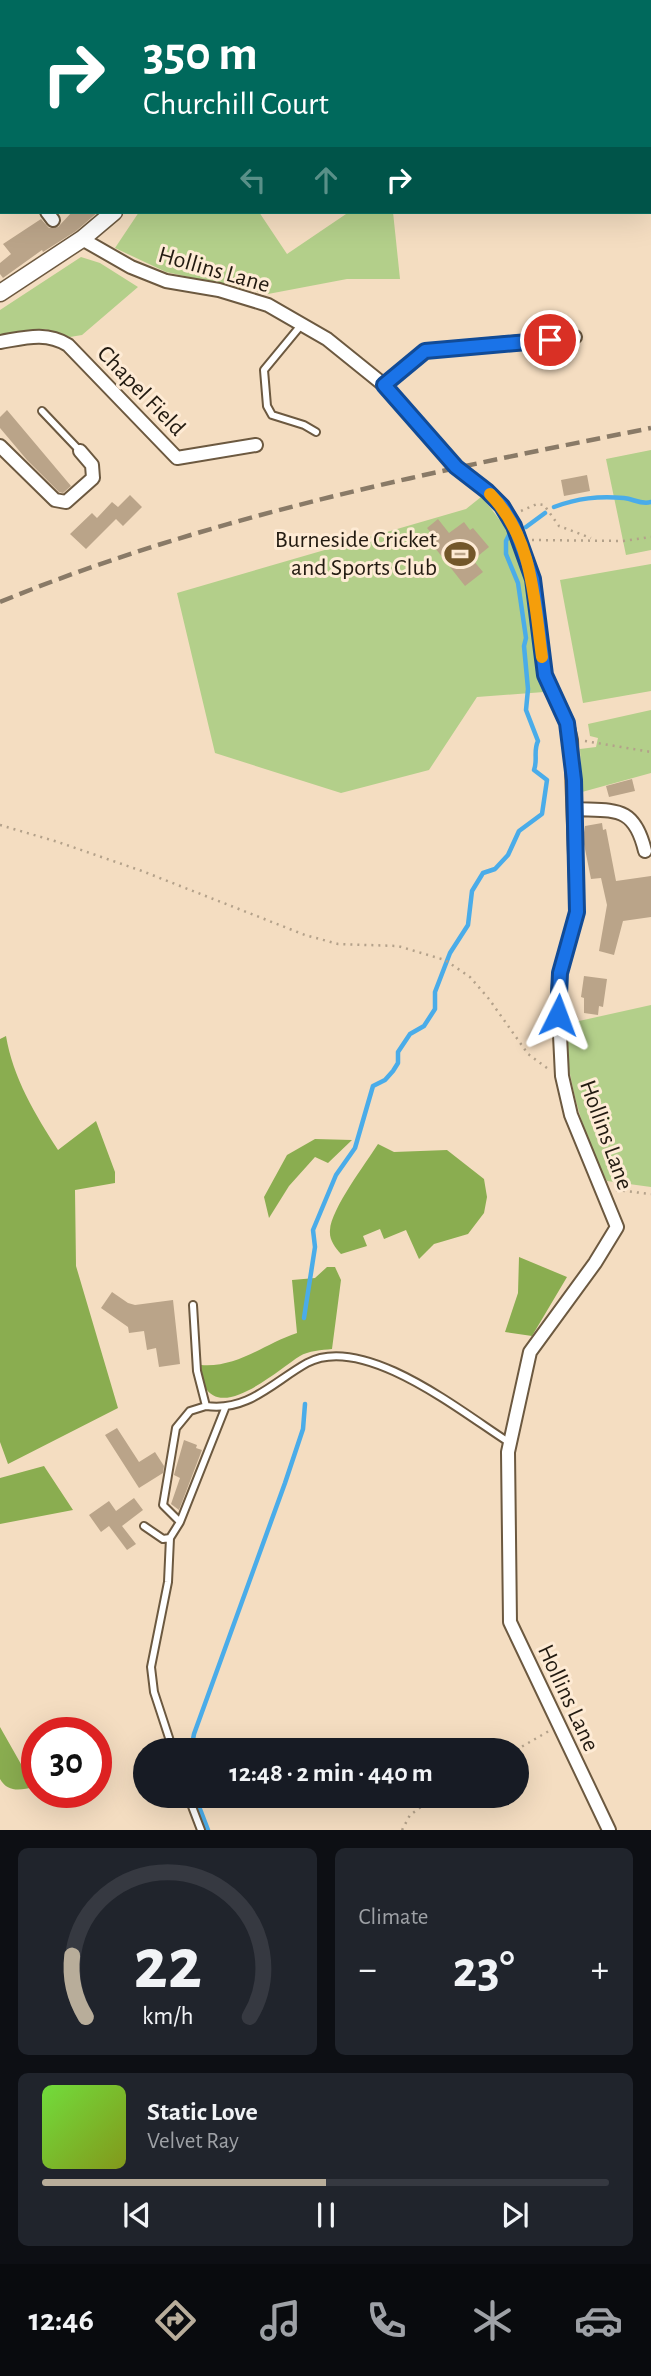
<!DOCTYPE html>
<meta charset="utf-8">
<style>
:root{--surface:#171b24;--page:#20242c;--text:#f1f3f6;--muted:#9ea1a6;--line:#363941;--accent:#b8ad9a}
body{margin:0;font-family:"Alegreya Sans",sans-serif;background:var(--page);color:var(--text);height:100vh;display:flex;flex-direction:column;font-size:26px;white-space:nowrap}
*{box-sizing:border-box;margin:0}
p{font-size:23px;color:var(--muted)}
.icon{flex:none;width:38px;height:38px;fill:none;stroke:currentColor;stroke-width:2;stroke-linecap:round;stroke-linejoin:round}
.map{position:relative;height:1830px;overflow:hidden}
.drawer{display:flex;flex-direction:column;gap:18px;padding:18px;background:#0d0f14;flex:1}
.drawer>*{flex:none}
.top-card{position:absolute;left:0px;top:0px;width:651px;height:214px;box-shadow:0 7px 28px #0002;background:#00695c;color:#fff;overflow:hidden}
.speed{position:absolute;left:21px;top:1717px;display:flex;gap:14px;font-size:35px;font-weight:700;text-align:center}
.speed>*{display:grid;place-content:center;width:91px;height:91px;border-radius:50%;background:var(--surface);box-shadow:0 7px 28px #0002;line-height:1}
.speed .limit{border:10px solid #d22;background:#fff;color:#111}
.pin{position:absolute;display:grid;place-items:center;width:60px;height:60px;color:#fff;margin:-30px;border:4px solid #fff;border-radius:50%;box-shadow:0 2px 7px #0007}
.me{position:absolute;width:77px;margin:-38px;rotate:3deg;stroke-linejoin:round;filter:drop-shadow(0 0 5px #0008)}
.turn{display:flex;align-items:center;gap:24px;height:147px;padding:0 28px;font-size:32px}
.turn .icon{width:91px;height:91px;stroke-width:2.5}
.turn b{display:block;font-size:49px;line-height:60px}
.lanes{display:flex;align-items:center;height:66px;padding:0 28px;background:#0003;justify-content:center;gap:35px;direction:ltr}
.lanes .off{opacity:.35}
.big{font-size:52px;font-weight:700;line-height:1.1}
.drawer .widget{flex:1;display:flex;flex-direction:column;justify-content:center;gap:10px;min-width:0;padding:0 24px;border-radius:10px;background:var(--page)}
.drawer .dial{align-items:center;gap:0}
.dial svg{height:182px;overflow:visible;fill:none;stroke:var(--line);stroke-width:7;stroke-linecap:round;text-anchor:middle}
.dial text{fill:var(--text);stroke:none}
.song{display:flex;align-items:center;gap:21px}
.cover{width:84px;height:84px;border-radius:10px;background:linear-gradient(135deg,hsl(100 70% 55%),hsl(70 70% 35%))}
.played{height:7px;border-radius:4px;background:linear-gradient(90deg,var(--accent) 50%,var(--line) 50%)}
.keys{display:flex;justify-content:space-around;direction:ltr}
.heat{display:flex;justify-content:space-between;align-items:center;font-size:38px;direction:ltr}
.drawer .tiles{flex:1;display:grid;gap:18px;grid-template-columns:1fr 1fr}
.widget:last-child{grid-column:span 2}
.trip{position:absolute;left:133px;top:1738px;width:396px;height:70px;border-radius:35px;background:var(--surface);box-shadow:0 7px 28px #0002;font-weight:700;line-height:70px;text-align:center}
.menu{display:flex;height:112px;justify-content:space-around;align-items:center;background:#090b0e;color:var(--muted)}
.menu .icon{width:49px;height:49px}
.menu .selected{color:var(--accent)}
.menu b{font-size:32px;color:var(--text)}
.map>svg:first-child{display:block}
.green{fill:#b3cf8a}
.forest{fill:#8aad50}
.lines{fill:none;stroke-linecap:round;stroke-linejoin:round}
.stream{stroke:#4aace9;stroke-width:4.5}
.river{stroke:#4aace9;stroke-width:24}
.building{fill:#baa489}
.service-casing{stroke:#6c5940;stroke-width:10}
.minor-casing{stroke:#6c5940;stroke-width:16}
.tertiary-casing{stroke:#6c5940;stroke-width:19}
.path{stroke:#b3a18a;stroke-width:2.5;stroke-dasharray:2 5;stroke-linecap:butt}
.service{stroke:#fff;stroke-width:6}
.minor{stroke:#fff;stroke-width:12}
.tertiary{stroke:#fff;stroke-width:16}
.rail{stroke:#897a67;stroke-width:4.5;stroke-dasharray:14 7;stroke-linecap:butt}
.route-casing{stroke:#114b97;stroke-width:18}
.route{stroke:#1a73e8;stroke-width:12}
.slow{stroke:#f59e0b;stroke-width:12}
.labels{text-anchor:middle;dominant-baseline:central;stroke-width:6;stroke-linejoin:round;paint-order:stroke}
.street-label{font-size:24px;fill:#231b11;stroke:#feebd5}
.poi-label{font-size:24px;fill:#231b11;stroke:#feebd5;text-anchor:end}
</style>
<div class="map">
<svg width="651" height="1830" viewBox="0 0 651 1830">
<rect width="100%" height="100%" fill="#f4ddc1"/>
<path class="green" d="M139,212H259L287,254L349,212H393L400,279H347L268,294L166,272L115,248Z
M81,257L100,263L138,287L82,335L70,337L45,329L0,337V310Z
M651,450V550L626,555L606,459Z
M481,497C507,525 523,556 530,594C536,627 531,660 544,692L477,697L429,770L341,793L215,753L177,593L466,509Z
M651,564V691L583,703L560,580Z
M651,710V773L582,792L580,749L596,747L598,738L590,736L588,724Z
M651,1005V1187L607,1181C580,1129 567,1077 563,1018L579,1021Z"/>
<path class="forest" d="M6,1036C13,1078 35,1114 58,1150L96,1121L115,1172V1183L75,1190L76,1266L118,1408L8,1464L0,1442V1039Z
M315,1139L352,1140L328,1163L315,1157L289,1186L269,1218L264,1197L287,1155Z
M378,1144L394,1152L447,1150L484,1179L487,1197L484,1213L468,1234L434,1244L419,1259L406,1230L384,1239L380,1229L363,1236L367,1246L341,1254C335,1247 329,1240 330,1230C331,1209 366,1163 378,1144Z
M519,1257L567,1277L532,1336L505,1332L518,1293Z
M327,1267H335L341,1280L332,1349C322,1350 308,1351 300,1356C280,1368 224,1420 205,1387C202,1381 202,1371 201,1365C237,1368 264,1344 297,1333L292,1280L315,1278Z
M44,1466L73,1510L0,1524V1478Z
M0,1727L34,1787C21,1790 8,1793 0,1779Z"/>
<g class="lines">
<path class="stream" d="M554,507C578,498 598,496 624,498C634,499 641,505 651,502
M526,527L545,513
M304,1318L315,1247L313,1230L336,1175L355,1148L373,1086L385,1080L393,1071L398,1063V1052L410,1034L424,1026L435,1009V992L450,953L468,925L472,891L483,873L495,869L508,855L519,831L542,814L547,780L534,770C538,760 533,751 538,741L526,710L528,689L524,646L526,638L518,583L506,554V541L510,533
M191,1750L194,1734L285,1483L303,1429L305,1404
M195,1796L208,1830"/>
<path class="river" d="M6,2L8,0"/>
</g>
<path class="building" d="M72,212H98L76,231L43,252L42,250L3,278L0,274V263L11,254L3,244L41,219L49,228L58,227Z
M7,410L71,486L63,493L59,492L27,460L0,428V417Z
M587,475L590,491L564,496L561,480Z
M130,495L142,507L123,526L116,519L86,549L70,534L92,513L97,518L112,502L118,507Z
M438,519L449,533L464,522L470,530L473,528L489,547L473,560L483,572L465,586L428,539L433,535L427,528Z
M632,779L635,791L609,797L606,786Z
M602,823L603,830L606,829L616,881L651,876V917L623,921L614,955L599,951L607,905L601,878L591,879L583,839L585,826Z
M584,976L607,979L603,1007L599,1006L598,1015L584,1013V998L581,997Z
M112,1292L128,1303L135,1305L173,1300L180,1364L159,1367L156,1348L147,1350L144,1331L129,1333L128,1327L101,1308Z
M117,1428L139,1462L155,1452L164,1466L163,1473L139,1488L105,1435Z
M184,1440L197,1445L196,1448L202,1450L179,1510L171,1504L180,1478L174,1475Z
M134,1498L143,1510L122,1526L136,1544L127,1550L109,1526L101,1532L89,1515L109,1501L116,1511Z"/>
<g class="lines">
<g class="service-casing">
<path id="service" d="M302,324L264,370L267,406L272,415L304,425L316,432
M42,411L80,451
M193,1305L197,1371L206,1406C248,1412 273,1382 307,1363C364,1332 464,1414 510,1443
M206,1406L190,1411L176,1428L163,1505L180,1522L226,1406
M144,1526L163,1539L170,1538L180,1522
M170,1538L168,1582L151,1667L154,1692L173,1750
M188,1796L201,1830"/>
</g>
<g class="minor-casing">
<path id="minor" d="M178,2L182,0
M523,2L524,0
M0,38L2,40
M0,79H2
M0,151L2,154
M47,212L53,220
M82,239L131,267L166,281L219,290L268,305L327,339L384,385L456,467L487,491L502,506L514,526L533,579L545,675L567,723L571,740L577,912L560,973L558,994L562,1076L571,1115L617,1227L595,1263L530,1352L508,1452L510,1622L609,1830
M0,342C24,338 46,331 68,345L177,458L256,445
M384,385L425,351L575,337
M0,446L55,500L66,502L93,478L92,465L80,451
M574,809C615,811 634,805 645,851"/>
</g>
<g class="tertiary-casing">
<path id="tertiary" d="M439,2L442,0
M0,293L82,239L114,212"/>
</g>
<path class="path" d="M521,511L537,504L544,505L559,526L591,538
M532,540L623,541L651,537
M585,741L651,752
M0,825L58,842L142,871L305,935L338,944L398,946L445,960L470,977L489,999L528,1054L551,1071
M616,1190L651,1194
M516,1750L549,1731
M402,1830L410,1815L436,1796"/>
<use href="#service" class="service"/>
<use href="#minor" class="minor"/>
<use href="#tertiary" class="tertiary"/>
<path class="rail" d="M0,602C209,516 431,472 651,428"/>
</g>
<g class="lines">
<g class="route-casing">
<path id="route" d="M550,340L425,351L384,385L456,467L487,491L502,506L514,526L533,579L545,675L567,723L574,780L577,912L560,973L558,1015"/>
</g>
<use href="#route" class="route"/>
<path class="slow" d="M490,494C533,538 534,599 542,657"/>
</g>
<defs>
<g id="stadium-bare" transform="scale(2.415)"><path d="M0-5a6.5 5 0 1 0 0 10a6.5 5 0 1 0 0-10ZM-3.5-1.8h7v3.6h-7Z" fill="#73572a" stroke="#feebd5" stroke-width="2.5" paint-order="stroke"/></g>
</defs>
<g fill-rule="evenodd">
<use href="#stadium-bare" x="460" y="554"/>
</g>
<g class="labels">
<g class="street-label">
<text transform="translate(214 270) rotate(16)">Hollins Lane</text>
<text transform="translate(141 391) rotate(46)">Chapel Field</text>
<text transform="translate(606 1135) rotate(70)">Hollins Lane</text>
<text transform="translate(568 1698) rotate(65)">Hollins Lane</text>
</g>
<g class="poi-label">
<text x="437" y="540">Burneside Cricket<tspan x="437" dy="28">and Sports Club</tspan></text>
</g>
</g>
</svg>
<div class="speed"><div class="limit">30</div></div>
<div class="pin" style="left:550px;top:340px;background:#d93025"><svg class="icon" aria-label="arrive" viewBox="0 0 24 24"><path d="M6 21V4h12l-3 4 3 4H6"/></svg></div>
<svg class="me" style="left:558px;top:1015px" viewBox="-20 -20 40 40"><path d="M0-17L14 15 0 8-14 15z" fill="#1a73e8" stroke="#fff" stroke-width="4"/></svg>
<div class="trip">12:48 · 2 min · 440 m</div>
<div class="top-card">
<div class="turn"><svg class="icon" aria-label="right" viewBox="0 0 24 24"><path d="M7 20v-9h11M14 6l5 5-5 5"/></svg><div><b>350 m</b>Churchill Court</div></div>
<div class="lanes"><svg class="icon off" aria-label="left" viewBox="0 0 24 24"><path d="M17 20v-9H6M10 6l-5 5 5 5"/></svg><svg class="icon off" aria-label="ahead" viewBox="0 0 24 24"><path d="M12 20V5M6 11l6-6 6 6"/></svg><svg class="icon" aria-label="right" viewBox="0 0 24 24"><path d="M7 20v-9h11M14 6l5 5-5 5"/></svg></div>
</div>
</div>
<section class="drawer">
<div class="tiles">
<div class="widget dial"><svg viewBox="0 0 100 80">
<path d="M14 69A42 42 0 1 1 86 69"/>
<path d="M14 69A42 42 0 0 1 8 42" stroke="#b8ad9a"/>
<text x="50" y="56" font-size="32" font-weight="700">22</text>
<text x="50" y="72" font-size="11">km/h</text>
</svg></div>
<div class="widget"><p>Climate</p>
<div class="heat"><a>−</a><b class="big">23°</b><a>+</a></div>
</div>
<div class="widget">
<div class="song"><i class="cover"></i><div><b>Static Love</b><p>Velvet Ray</p></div></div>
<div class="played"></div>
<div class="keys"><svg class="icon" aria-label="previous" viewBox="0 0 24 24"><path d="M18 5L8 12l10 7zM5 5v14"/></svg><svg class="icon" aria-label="pause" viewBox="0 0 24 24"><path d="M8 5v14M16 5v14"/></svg><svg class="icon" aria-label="next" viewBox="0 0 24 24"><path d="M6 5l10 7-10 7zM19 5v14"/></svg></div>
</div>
</div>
</section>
<nav class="menu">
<b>12:46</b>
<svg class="icon selected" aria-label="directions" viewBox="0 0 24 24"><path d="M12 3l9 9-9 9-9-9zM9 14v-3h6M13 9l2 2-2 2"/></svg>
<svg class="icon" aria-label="music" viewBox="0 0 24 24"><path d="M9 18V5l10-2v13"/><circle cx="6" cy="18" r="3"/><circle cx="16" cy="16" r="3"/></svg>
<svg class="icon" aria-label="phone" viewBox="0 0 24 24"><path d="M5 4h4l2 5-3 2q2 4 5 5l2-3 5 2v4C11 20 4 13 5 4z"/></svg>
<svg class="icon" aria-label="climate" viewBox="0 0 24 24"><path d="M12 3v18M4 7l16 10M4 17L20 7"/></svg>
<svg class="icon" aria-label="car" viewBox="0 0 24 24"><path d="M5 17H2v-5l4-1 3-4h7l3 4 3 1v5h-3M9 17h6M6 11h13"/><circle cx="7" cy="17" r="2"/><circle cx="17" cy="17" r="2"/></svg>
</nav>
